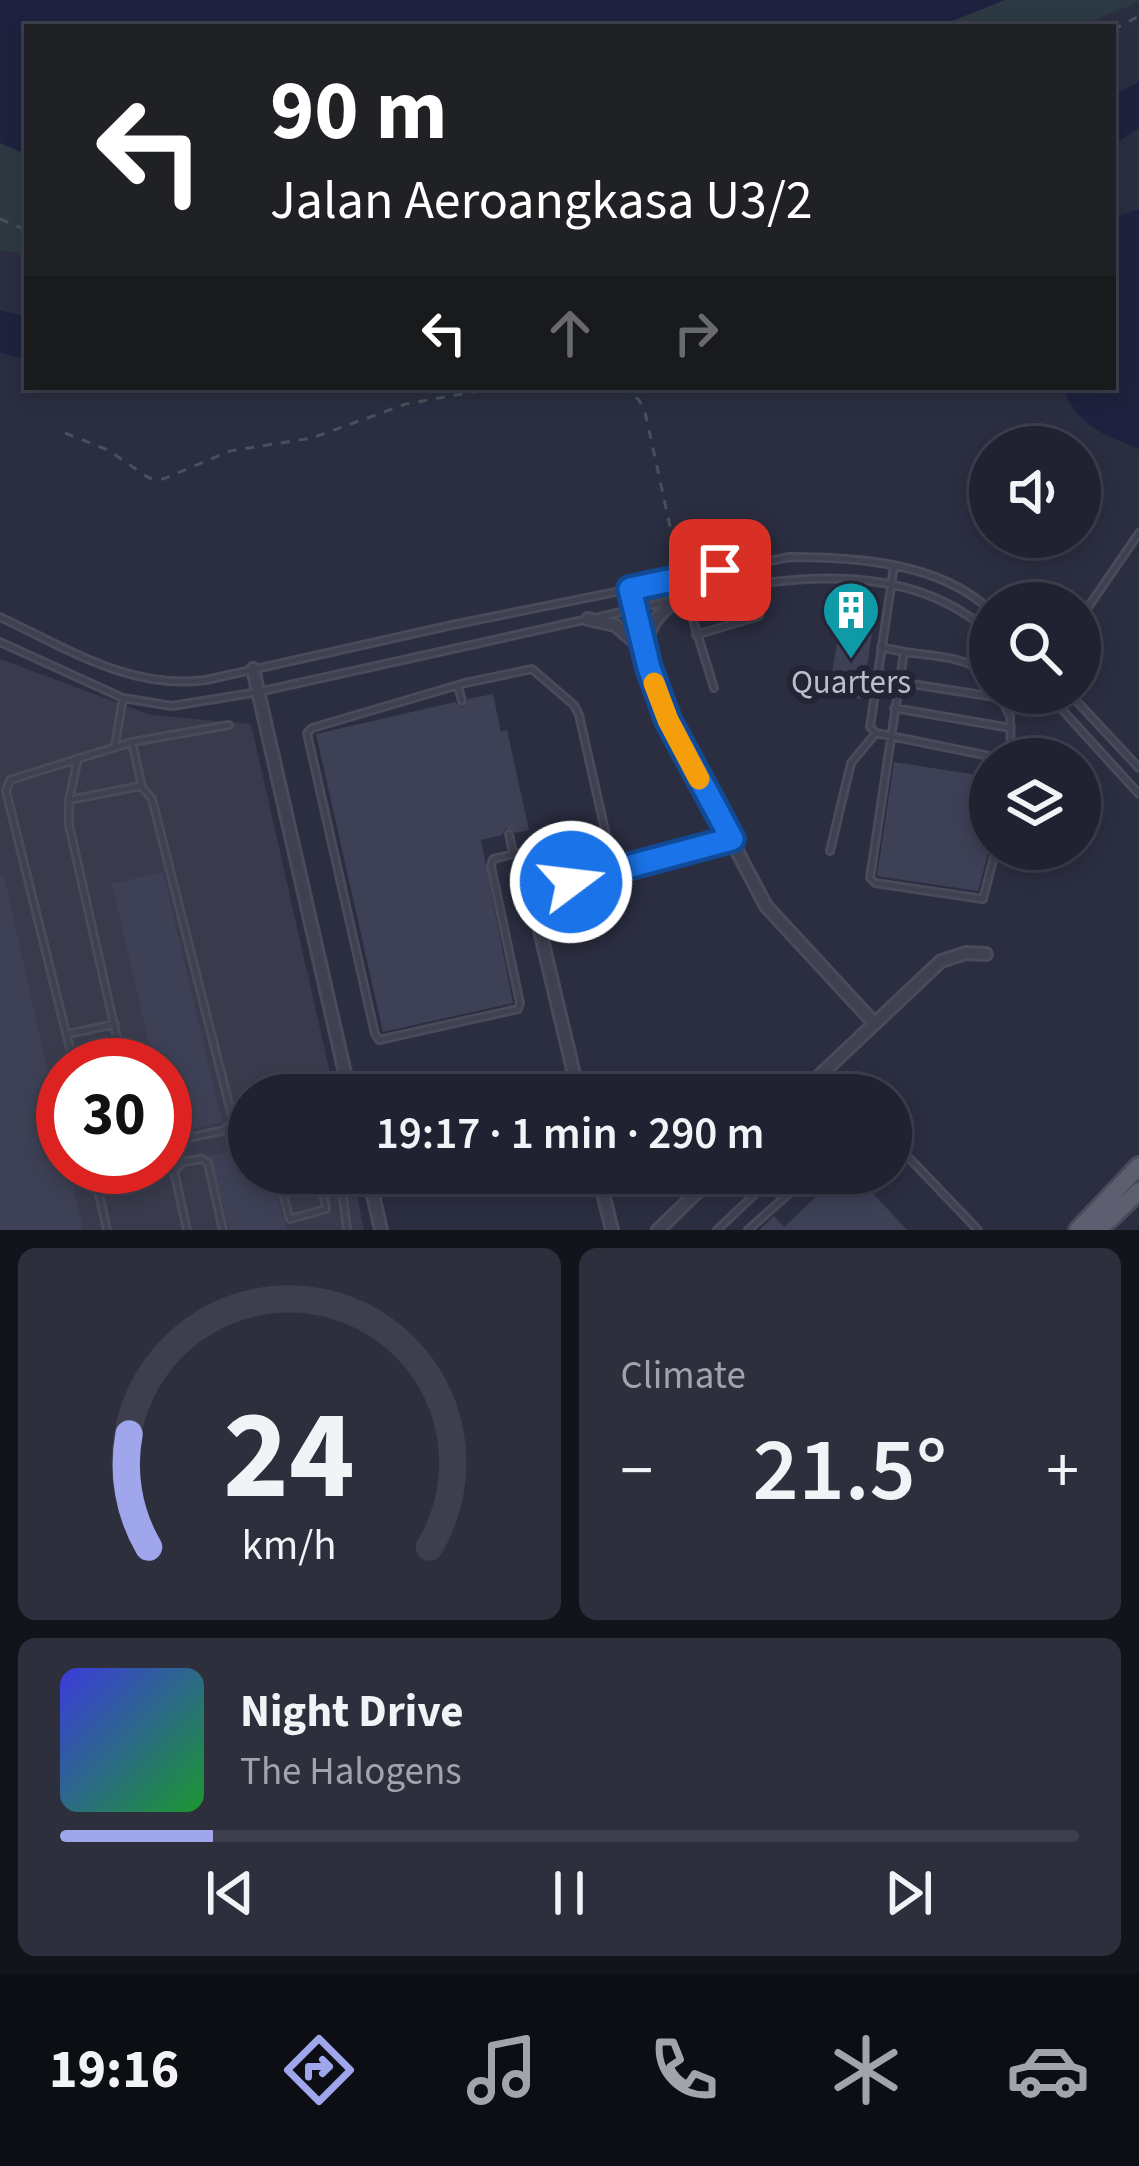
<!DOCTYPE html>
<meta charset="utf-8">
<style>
:root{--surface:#202231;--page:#2d2f3d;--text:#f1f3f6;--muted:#a2a4ab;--line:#3d3f4d;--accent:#9fa6ec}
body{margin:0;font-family:"Source Sans 3",sans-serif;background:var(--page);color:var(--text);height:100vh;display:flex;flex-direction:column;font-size:45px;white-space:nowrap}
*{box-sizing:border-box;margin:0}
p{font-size:39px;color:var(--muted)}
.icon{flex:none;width:66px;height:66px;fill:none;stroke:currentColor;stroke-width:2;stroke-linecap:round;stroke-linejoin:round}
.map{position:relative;height:1230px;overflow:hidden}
.drawer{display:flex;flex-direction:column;gap:18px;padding:18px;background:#12131b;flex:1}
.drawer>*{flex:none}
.top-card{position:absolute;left:24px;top:24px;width:1092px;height:366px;border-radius:0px;box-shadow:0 6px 18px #0003,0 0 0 3px var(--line);background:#202124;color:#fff;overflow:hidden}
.controls{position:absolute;left:969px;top:426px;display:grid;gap:24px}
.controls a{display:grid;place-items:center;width:132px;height:132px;border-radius:50%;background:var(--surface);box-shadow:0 6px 18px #0003,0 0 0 3px var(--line);font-size:60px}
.speed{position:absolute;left:36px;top:1038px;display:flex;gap:24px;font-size:60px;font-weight:700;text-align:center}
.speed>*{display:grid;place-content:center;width:156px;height:156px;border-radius:50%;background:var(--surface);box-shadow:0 6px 18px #0003,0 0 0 3px var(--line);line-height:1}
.speed .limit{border:18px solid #d22;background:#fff;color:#111}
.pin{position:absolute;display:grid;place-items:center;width:102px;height:102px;color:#fff;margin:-51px;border-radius:24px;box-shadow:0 6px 18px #0006}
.me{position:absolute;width:132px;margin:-66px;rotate:75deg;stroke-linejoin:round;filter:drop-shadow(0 0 9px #0008)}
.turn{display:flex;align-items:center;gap:42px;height:252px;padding:0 48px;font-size:54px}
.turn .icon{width:156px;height:156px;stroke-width:2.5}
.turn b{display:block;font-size:84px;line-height:102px}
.lanes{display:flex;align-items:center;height:114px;padding:0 48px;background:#0003;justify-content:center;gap:60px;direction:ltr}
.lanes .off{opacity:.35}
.big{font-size:90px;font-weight:600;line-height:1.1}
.drawer .tile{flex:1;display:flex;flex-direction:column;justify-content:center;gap:18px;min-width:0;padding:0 42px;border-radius:18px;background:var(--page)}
.drawer .dial{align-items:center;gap:0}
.dial svg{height:312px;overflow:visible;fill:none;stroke:var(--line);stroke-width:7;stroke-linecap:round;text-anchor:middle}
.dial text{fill:var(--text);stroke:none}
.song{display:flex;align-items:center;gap:36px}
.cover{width:144px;height:144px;border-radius:18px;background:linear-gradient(135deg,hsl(240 70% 55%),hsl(130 70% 35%))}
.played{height:12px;border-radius:6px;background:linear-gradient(90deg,var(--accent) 15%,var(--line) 15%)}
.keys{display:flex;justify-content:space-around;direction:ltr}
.heat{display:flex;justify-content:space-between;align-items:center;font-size:66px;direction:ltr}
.drawer .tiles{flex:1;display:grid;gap:18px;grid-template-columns:1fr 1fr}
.tile:last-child{grid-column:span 2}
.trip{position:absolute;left:228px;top:1074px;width:684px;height:120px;border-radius:60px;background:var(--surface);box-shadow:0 6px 18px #0003,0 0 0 3px var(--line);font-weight:600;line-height:120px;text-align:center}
.dock{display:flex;height:192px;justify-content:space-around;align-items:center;background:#0d0e14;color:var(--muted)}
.dock .icon{width:84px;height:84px}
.dock .active{color:var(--accent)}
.dock b{font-size:54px;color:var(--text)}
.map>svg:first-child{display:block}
.airport{fill:#393b4d;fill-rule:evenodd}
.green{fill:#2d3942}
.water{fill:#1f223e}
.building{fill:#3e4156}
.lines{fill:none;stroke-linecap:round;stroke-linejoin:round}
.lane-casing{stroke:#494a5a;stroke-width:10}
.street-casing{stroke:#494a5a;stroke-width:16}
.primary-casing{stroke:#494a5a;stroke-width:22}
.path{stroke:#465259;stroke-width:3;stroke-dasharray:9 9;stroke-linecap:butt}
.lane{stroke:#3f4151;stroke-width:4.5}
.street{stroke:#3f4151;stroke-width:10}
.primary{stroke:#5d5f70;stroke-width:16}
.route-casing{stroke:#114b97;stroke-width:30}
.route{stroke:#1a73e8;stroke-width:21}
.slow{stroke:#f59e0b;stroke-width:21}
.labels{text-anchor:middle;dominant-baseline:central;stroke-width:12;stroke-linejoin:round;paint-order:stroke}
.poi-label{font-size:33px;fill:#bcbdcb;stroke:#232536}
</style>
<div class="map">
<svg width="1139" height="1230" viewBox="0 0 1139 1230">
<rect width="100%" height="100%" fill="#2b2e41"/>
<path class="airport" d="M0,659L151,715L251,724L335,1095H249V1173H353L364,1230H0ZM63,1065H165V1167H63Z"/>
<path class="green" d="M0,0H1139V2L1077,27H27V255L0,250Z"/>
<path class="water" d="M0,0H1005L937,27H27V155L0,143Z
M1139,82V128L1113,145V95Z
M1139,209V449C1106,436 1073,424 1064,387H1113V218Z
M0,310L27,317V359L0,353Z"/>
<path class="building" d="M840,622L873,627L862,699L829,694Z
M493,694L501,732L507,730L529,830L516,833L506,828L502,835L481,840L513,1003L383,1032L316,734L455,702L463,708L468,699Z
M894,762L990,777V846L978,891L877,876Z
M163,872L222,1122L170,1134L165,1112V1065H154L112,884Z
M0,876H4L63,1141V1167H69L83,1230H0Z
M249,1147V1173H270L287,1230H230L210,1156Z
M841,1173H854L907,1230H759L774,1216L784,1227Z"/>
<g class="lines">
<g class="lane-casing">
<path id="lane" d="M894,566L870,727L876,733L1004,759
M686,597L714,688
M681,598C782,576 907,557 990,633
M0,617C66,648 130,690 206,680L452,625L789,557C855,557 939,562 990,610
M599,617L670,601
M1080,619L1139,533
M696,635L759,616
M0,642L123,698L172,706L258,692L588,619
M881,647L904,652
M990,678C970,656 932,656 904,652L870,878L875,883L983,899L996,849
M899,682L1001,698
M458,686L462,701
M998,693L1010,716L1011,759
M1047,693L1139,794
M1069,693L1139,768
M894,708L1011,728
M132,742L142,787L152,799L233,1120L225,1130L165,1143
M115,745L123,698
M78,758L69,800V825L123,1065
M69,800L140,786
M509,834L513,853
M830,851L851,763L876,733
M590,875L582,844L577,839L493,859L491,866L520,1003L518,1009L379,1040L375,1034L307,733L312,728L465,683L532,669L574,705L579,715L614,870
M68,1034L115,1024
M74,1065L6,791L10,780L132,742L229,725
M891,1139L978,1230
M93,1167L107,1230
M277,1173L290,1219L326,1209L320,1173
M340,1173L347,1230
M187,1230L174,1171L183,1162L202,1159L208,1163L223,1230
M717,1230L777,1173
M748,1230L812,1173"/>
</g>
<g class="street-casing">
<path id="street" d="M630,589L649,668L668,720L766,906L874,1023
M588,619L615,625L642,648
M645,647C650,622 660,612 680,598
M253,669L350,1095
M579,1095L540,931L537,914L541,895L557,886L732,839
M799,1095L941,961L966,953L986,954
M368,1173L381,1230
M598,1173L612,1230
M658,1230L717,1173"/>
</g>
<g class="primary-casing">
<path id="primary" d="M1078,1230L1139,1166
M1098,1230L1139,1191"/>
</g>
<path class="path" d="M1113,30L1139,16
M0,219L27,230
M621,387L639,400L645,412L680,572
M65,433L108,450L149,478L163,479L230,451L312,438L406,404L501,387"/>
<use href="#lane" class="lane"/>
<use href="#street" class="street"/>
<use href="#primary" class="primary"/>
</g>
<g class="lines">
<g class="route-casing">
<path id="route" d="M571,882L732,839L668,720L649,668L630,589L720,570"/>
</g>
<use href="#route" class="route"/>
<path class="slow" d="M654,683L668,720L699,779"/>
</g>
<defs>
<g id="building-pin" transform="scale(3)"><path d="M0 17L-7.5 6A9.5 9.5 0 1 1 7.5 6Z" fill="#0f9aa8" stroke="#232536"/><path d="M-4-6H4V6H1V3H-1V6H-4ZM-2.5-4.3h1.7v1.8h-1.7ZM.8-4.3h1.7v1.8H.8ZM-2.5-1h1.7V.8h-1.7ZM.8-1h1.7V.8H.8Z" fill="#fff"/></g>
</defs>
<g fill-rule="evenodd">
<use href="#building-pin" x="851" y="610"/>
</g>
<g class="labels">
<g class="poi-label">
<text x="851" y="682">Quarters</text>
</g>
</g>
</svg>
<div class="controls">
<a><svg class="icon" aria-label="sound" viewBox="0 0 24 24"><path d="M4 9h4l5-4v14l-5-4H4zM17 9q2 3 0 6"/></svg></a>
<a><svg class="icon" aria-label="search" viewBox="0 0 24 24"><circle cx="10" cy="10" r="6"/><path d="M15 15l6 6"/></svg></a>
<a><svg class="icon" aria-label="layers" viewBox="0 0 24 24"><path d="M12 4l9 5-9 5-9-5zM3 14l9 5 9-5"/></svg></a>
</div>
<div class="speed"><div class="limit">30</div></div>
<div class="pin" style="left:720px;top:570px;background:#d93025"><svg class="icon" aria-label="arrive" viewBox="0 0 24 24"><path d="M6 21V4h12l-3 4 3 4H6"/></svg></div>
<svg class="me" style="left:571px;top:882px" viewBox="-20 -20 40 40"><circle r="17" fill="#1a73e8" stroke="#fff" stroke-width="3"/><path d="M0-11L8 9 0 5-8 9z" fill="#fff"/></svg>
<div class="trip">19:17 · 1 min · 290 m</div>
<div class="top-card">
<div class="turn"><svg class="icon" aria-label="left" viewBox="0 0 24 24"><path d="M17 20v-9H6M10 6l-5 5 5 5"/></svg><div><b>90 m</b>Jalan Aeroangkasa U3/2</div></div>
<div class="lanes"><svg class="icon" aria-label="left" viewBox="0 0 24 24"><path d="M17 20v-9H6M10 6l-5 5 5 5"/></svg><svg class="icon off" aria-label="ahead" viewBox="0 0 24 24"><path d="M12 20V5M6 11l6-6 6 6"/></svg><svg class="icon off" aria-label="right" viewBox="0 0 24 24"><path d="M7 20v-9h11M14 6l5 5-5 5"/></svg></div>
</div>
</div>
<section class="drawer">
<div class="tiles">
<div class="tile dial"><svg viewBox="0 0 100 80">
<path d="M14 69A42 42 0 1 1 86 69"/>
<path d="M14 69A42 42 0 0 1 9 40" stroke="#9fa6ec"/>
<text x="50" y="56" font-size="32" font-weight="700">24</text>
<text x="50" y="72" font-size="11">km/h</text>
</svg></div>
<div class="tile"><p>Climate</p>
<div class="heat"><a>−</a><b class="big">21.5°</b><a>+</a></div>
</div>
<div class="tile">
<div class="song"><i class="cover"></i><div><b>Night Drive</b><p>The Halogens</p></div></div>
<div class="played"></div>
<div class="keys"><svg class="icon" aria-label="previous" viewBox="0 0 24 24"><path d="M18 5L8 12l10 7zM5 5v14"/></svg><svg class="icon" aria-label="pause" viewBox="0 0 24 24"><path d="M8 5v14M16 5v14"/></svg><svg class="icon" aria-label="next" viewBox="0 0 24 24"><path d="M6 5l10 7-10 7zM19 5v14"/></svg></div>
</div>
</div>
</section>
<nav class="dock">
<b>19:16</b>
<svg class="icon active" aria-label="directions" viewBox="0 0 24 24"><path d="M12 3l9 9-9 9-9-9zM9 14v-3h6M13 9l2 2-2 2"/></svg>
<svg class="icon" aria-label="music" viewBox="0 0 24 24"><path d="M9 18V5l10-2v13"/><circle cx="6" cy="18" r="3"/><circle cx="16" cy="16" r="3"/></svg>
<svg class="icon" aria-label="phone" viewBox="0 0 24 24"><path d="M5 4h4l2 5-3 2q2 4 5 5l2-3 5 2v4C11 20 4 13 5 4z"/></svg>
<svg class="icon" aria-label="climate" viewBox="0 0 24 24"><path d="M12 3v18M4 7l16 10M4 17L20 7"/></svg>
<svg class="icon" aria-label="car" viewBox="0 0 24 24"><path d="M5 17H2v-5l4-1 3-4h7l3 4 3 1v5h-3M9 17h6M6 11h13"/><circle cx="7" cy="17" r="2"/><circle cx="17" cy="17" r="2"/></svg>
</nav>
